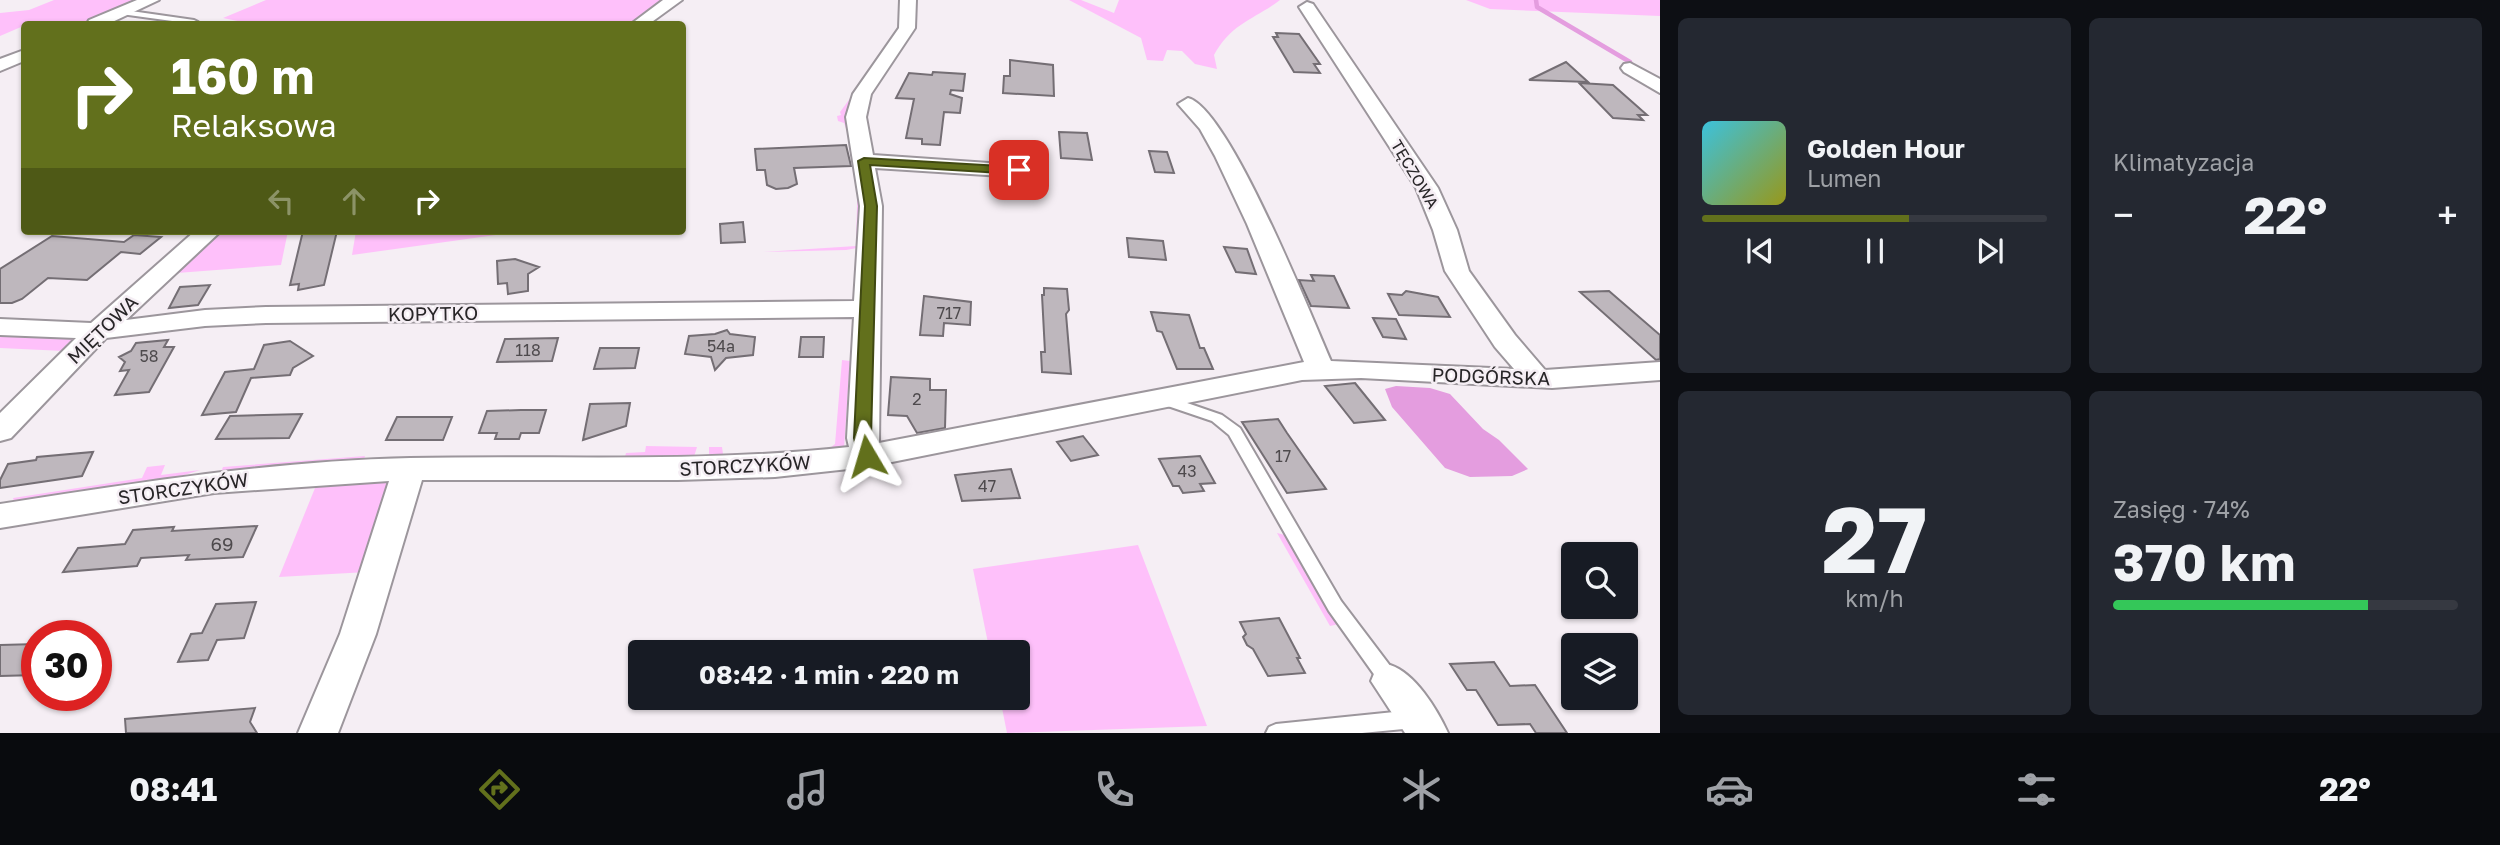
<!DOCTYPE html>
<html lang="pl">
<meta charset="utf-8">
<style>
:root{--surface:#171b24;--page:#242831;--text:#f1f3f6;--muted:#9ea1a6;--line:#363941;--accent:#62701c}
body{margin:0;font-family:"Golos Text",sans-serif;background:var(--page);color:var(--text);height:100vh;display:flex;flex-direction:column;font-size:26px;white-space:nowrap}
*{box-sizing:border-box;margin:0}
p{font-size:23px;color:var(--muted)}
.icon{flex:none;width:38px;height:38px;fill:none;stroke:currentColor;stroke-width:2;stroke-linecap:round;stroke-linejoin:round}
.map{position:relative;flex:1;overflow:hidden}
.panel{display:flex;flex-direction:column;gap:18px;padding:18px;background:#0d0f14;width:840px}
.panel>*{flex:none}
.banner{position:absolute;left:21px;top:21px;width:665px;height:214px;border-radius:7px;box-shadow:0 2px 5px #0004;background:#62701c;color:#fff;overflow:hidden}
.tools{position:absolute;left:1561px;top:542px;display:grid;gap:14px}
.tools a{display:grid;place-items:center;width:77px;height:77px;border-radius:7px;background:var(--surface);box-shadow:0 2px 5px #0004;font-size:35px}
.speed{position:absolute;left:21px;top:620px;display:flex;gap:14px;font-size:35px;font-weight:700;text-align:center}
.speed>*{display:grid;place-content:center;width:91px;height:91px;border-radius:50%;background:var(--surface);box-shadow:0 2px 5px #0004;line-height:1}
.speed .limit{border:10px solid #d22;background:#fff;color:#111}
.pin{position:absolute;display:grid;place-items:center;width:60px;height:60px;color:#fff;margin:-30px;border-radius:14px;box-shadow:0 4px 10px #0006}
.me{position:absolute;width:77px;margin:-38px;rotate:353deg;stroke-linejoin:round;filter:drop-shadow(0 0 5px #0008)}
.turn{display:flex;align-items:center;gap:24px;height:147px;padding:0 35px;font-size:32px}
.turn .icon{width:91px;height:91px;stroke-width:2.5}
.turn b{display:block;font-size:49px;line-height:60px}
.lanes{display:flex;align-items:center;height:66px;padding:0 35px;background:#0003;justify-content:center;gap:35px;direction:ltr}
.lanes .off{opacity:.35}
.big{font-size:52px;font-weight:700;line-height:1.1}
.panel .card{flex:1;display:flex;flex-direction:column;justify-content:center;gap:10px;min-width:0;padding:0 24px;border-radius:10px;background:var(--page)}
.panel .dial{align-items:center;gap:0}
.dial b{font-size:91px;line-height:1}
.song{display:flex;align-items:center;gap:21px}
.cover{width:84px;height:84px;border-radius:10px;background:linear-gradient(135deg,hsl(190 70% 55%),hsl(60 70% 35%))}
.played{height:7px;border-radius:4px;background:linear-gradient(90deg,var(--accent) 60%,var(--line) 60%)}
.keys{display:flex;justify-content:space-around;direction:ltr}
.heat{display:flex;justify-content:space-between;align-items:center;font-size:38px;direction:ltr}
.charge{height:10px;border-radius:5px;background:linear-gradient(90deg,#34c759 74%,var(--line) 0)}
.panel .tiles{flex:1;display:grid;gap:18px;grid-template-columns:repeat(2,1fr)}
.trip{position:absolute;left:628px;top:640px;width:402px;height:70px;border-radius:7px;background:var(--surface);box-shadow:0 2px 5px #0004;font-weight:700;line-height:70px;text-align:center}
.tab-bar{display:flex;height:112px;justify-content:space-around;align-items:center;background:#090b0e;color:var(--muted)}
.tab-bar .icon{width:49px;height:49px}
.tab-bar .active{color:var(--accent)}
.tab-bar b{font-size:32px;color:var(--text)}
main{display:flex;flex:1;min-height:0}
.map>svg:first-child{display:block}
.green{fill:#fec0fa}
.water{fill:#e49ddf}
.lines{fill:none;stroke-linecap:round;stroke-linejoin:round}
.stream{stroke:#e49ddf;stroke-width:4.5}
.building{fill:#beb7bd;stroke:#746e74;stroke-width:2}
.service-casing{stroke:#9c969c;stroke-width:4}
.minor-casing{stroke:#9c969c;stroke-width:4}
.service{fill:#fff;fill-rule:evenodd}
.minor{fill:#fff;fill-rule:evenodd}
.route{fill:#62701c;stroke:#404912;stroke-width:2}
.labels{text-anchor:middle;dominant-baseline:central;stroke-width:5;stroke-linejoin:round;paint-order:stroke}
.far-street-label{font-size:16px;fill:#282628;stroke:#f5eef4}
.number-label{font-size:16px;fill:#4e4a4d}
.street-label{font-size:19px;fill:#282628;stroke:#f5eef4}
.near-number-label{font-size:19px;fill:#4e4a4d}
</style>
<main>
<div class="map">
<svg width="1660" height="733" viewBox="0 0 1660 733">
<rect width="100%" height="100%" fill="#f5eef4"/>
<path class="green" d="M54,0H137L84,24L35,21L0,36V13L29,10Z
M266,0H671L635,24H252L223,18Z
M1069,0H1081L1114,13L1119,0H1280C1255,19 1231,23 1214,55L1217,69L1195,64L1182,51L1167,50L1163,61L1147,60L1141,38Z
M1466,0H1660V16L1490,9Z
M868,74L858,91L866,206L857,248L846,250L763,252L856,246L858,162L844,123L838,121L837,116L841,115L840,112Z
M288,231L281,265L177,273L124,322L217,232Z
M356,231H525L352,255Z
M0,331L78,337L64,351L0,348Z
M842,360L850,361L844,448L838,454L820,457L709,460V447H722L723,454L826,451L835,444Z
M646,446L697,447L693,460H624L626,453L645,452Z
M365,456L363,463L221,472L223,467Z
M165,465L161,475L200,470L159,483L15,505L13,498L142,478L147,467Z
M393,478L367,572L279,577L315,488L287,489L294,484Z
M1277,533L1285,535L1339,624L1330,626Z
M1138,545L1207,726L1007,733L1000,698H1018V653H990L973,569Z"/>
<path class="water" d="M1396,386L1430,388L1450,394L1483,429L1499,440L1528,469L1512,476L1470,477L1445,468L1392,407L1385,389Z"/>
<g class="lines">
<path class="stream" d="M1536,0L1537,7L1630,62"/>
</g>
<path class="building" d="M1276,33L1299,34L1320,64H1314L1320,73L1294,72L1273,37H1278Z
M1010,60L1053,65L1054,96L1003,93L1004,76H1010Z
M1566,62L1588,82L1529,80Z
M933,72L965,74L963,91L951,90L950,94L962,98L960,113L944,112L940,145L922,144V139L906,138L914,99L896,98L909,73L932,75Z
M1579,83L1613,85L1647,115H1638L1643,120L1613,118Z
M1059,132L1087,133L1092,160L1061,158Z
M846,145L851,166L794,168L797,184L788,188L776,189L767,185L765,170H757L755,149Z
M1149,151L1167,152L1174,173L1155,172Z
M743,222L745,242L721,243L720,224Z
M303,231H337L324,285L298,290L299,284L290,285Z
M134,235L161,237L140,254L121,252L87,280L48,278L22,299L12,303H0V269L52,236L124,242Z
M1127,238L1163,241L1166,260L1129,257Z
M1224,247L1247,249L1256,274L1236,272Z
M515,259L539,267L528,274V291L508,294L507,283L498,284L497,261Z
M1311,275L1334,276L1349,308L1311,306L1299,280L1314,281Z
M210,285L198,305L169,308L180,287Z
M1044,288L1067,289L1069,310L1066,314L1071,374L1042,372L1041,352H1045L1042,295H1044Z
M1406,291L1438,297L1450,317L1399,315L1388,294L1402,295Z
M1609,291L1660,335V359L1656,360L1580,292Z
M924,296L971,302L970,325L944,323L943,336L920,335Z
M1151,312L1189,315L1200,348H1204L1213,369H1177L1162,332L1157,331Z
M1373,318L1396,319L1406,339L1383,337Z
M727,330L730,334L755,337L753,355L726,358L715,370L711,357L685,354L689,336L715,334Z
M801,337H824L823,357H799Z
M558,338L552,361L497,362L505,339Z
M168,340L164,347H174L149,392L115,395L129,370L120,371L125,362L119,357L131,351L136,343Z
M290,341L313,356L293,368L290,375L251,378L236,412L202,415L225,372L254,369L264,345Z
M600,348H639L635,368L594,369Z
M891,377L930,379V390H946L945,428L917,433L907,416L888,415Z
M1355,383L1385,420L1354,423L1325,386Z
M630,403L626,426L583,440L590,404Z
M521,410H546L539,433H521L519,439H495L497,433H479L487,411Z
M302,414L289,438L216,439L230,416Z
M397,417H452L443,440H386Z
M1278,419L1287,433L1326,489L1287,493L1242,422Z
M1083,436L1098,455L1071,461L1057,442Z
M93,452L82,476L0,488V480L8,464L36,460L37,457Z
M1200,456L1215,483L1200,484L1204,491L1183,493L1179,486H1173L1159,459Z
M1011,469L1020,498L962,501L955,475Z
M257,526L243,557L186,560L189,555L141,558L137,566L63,572L78,548L125,544L133,530L174,527L172,531Z
M256,602L244,638L217,640L208,660L178,662L191,634L202,633L216,604Z
M1279,618L1300,658H1297L1305,673L1268,676L1253,649L1247,645L1243,637L1246,634L1240,622Z
M37,644V675L0,676V645Z
M1494,662L1510,686L1535,685L1567,733H1536L1530,724L1498,725L1476,690H1467L1450,664Z
M255,708L250,722L257,733H126L125,719Z"/>
<g class="lines">
<g class="service-casing">
<path id="service" d="M124,10L194,20L198,22L194,24L121,14L120,12Z
M1161,394L1222,415L1240,428L1341,601L1397,675L1400,681L1397,687L1390,689L1383,687L1329,611L1229,435L1212,421L1156,402L1154,399Z
M1414,710L1421,713L1424,719L1421,725L1414,728L1362,733H1266L1269,727L1276,724Z"/>
</g>
<g class="minor-casing">
<path id="minor" d="M137,0H159L108,24H87L89,20Z
M663,0H682L649,24H631Z
M900,0H916L915,28L871,94L866,117L873,155L1019,165L1027,166L1030,171L1027,176L1019,177L875,168L882,206L879,443L1304,362L1247,224L1215,156L1200,129L1178,104L1188,98C1229,108 1311,316 1331,361L1514,369L1495,347L1445,271L1433,230L1416,188L1299,7L1307,2L1313,4L1438,188L1457,230L1469,271L1515,335L1545,370L1660,362V380L1552,388L1361,378L1302,380L867,467L775,477L678,480H422L376,634L338,733H298L340,634L389,481L214,493L0,528V504C136,483 272,461 410,458C557,455 703,463 849,447L847,438L854,317L266,323L205,326L106,338L11,438L0,441V413L76,338L0,335V319L91,323L195,231H221L126,320L205,310L266,307L854,301L860,206L846,117L853,94L899,28Z
M24,50V61L0,71V59Z
M1630,63L1660,79V93L1624,72L1621,68L1624,64Z
M1390,665C1415,673 1437,709 1448,733H1405L1371,681L1376,669Z"/>
</g>
<use href="#service" class="service"/>
<use href="#minor" class="minor"/>
</g>
<path class="route" d="M864,158L1019,167L1025,170L1019,174L870,165L877,206L871,438L876,456L867,462L858,456L854,438L865,206L858,161Z"/>
<g class="labels">
<g class="far-street-label">
<text transform="translate(1415 174) rotate(59)">TĘCZOWA</text>
</g>
<g class="number-label">
<text x="949" y="313">717</text>
<text x="721" y="346">54a</text>
<text x="528" y="350">118</text>
<text x="149" y="356">58</text>
<text x="917" y="399">2</text>
<text x="1283" y="456">17</text>
<text x="1187" y="471">43</text>
<text x="987" y="486">47</text>
</g>
<g class="street-label">
<text transform="translate(433 313) rotate(-1)">KOPYTKO</text>
<text transform="translate(102 329) rotate(-44)">MIĘTOWA</text>
<text transform="translate(1491 376) rotate(2)">PODGÓRSKA</text>
<text transform="translate(745 465) rotate(-3)">STORCZYKÓW</text>
<text transform="translate(183 488) rotate(-8)">STORCZYKÓW</text>
</g>
<g class="near-number-label">
<text x="222" y="543">69</text>
</g>
</g>
</svg>
<div class="tools">
<a><svg class="icon" aria-label="search" viewBox="0 0 24 24"><circle cx="10" cy="10" r="6"/><path d="M15 15l6 6"/></svg></a>
<a><svg class="icon" aria-label="layers" viewBox="0 0 24 24"><path d="M12 4l9 5-9 5-9-5zM3 14l9 5 9-5"/></svg></a>
</div>
<div class="speed"><div class="limit">30</div></div>
<div class="pin" style="left:1019px;top:170px;background:#d93025"><svg class="icon" aria-label="arrive" viewBox="0 0 24 24"><path d="M6 21V4h12l-3 4 3 4H6"/></svg></div>
<svg class="me" style="left:867px;top:456px" viewBox="-20 -20 40 40"><path d="M0-17L14 15 0 8-14 15z" fill="#62701c" stroke="#fff" stroke-width="4"/></svg>
<div class="trip">08:42 · 1 min · 220 m</div>
<div class="banner">
<div class="turn"><svg class="icon" aria-label="right" viewBox="0 0 24 24"><path d="M7 20v-9h11M14 6l5 5-5 5"/></svg><div><b>160 m</b>Relaksowa</div></div>
<div class="lanes"><svg class="icon off" aria-label="left" viewBox="0 0 24 24"><path d="M17 20v-9H6M10 6l-5 5 5 5"/></svg><svg class="icon off" aria-label="ahead" viewBox="0 0 24 24"><path d="M12 20V5M6 11l6-6 6 6"/></svg><svg class="icon" aria-label="right" viewBox="0 0 24 24"><path d="M7 20v-9h11M14 6l5 5-5 5"/></svg></div>
</div>
</div>
<section class="panel">
<div class="tiles">
<div class="card">
<div class="song"><i class="cover"></i><div><b>Golden Hour</b><p>Lumen</p></div></div>
<div class="played"></div>
<div class="keys"><svg class="icon" aria-label="previous" viewBox="0 0 24 24"><path d="M18 5L8 12l10 7zM5 5v14"/></svg><svg class="icon" aria-label="pause" viewBox="0 0 24 24"><path d="M8 5v14M16 5v14"/></svg><svg class="icon" aria-label="next" viewBox="0 0 24 24"><path d="M6 5l10 7-10 7zM19 5v14"/></svg></div>
</div>
<div class="card"><p>Klimatyzacja</p>
<div class="heat"><a>−</a><b class="big">22°</b><a>+</a></div>
</div>
<div class="card dial"><b>27</b><p>km/h</p></div>
<div class="card"><p>Zasięg · 74%</p><b class="big">370 km</b><div class="charge"></div></div>
</div>
</section>
</main>
<nav class="tab-bar">
<b>08:41</b>
<svg class="icon active" aria-label="directions" viewBox="0 0 24 24"><path d="M12 3l9 9-9 9-9-9zM9 14v-3h6M13 9l2 2-2 2"/></svg>
<svg class="icon" aria-label="music" viewBox="0 0 24 24"><path d="M9 18V5l10-2v13"/><circle cx="6" cy="18" r="3"/><circle cx="16" cy="16" r="3"/></svg>
<svg class="icon" aria-label="phone" viewBox="0 0 24 24"><path d="M5 4h4l2 5-3 2q2 4 5 5l2-3 5 2v4C11 20 4 13 5 4z"/></svg>
<svg class="icon" aria-label="climate" viewBox="0 0 24 24"><path d="M12 3v18M4 7l16 10M4 17L20 7"/></svg>
<svg class="icon" aria-label="car" viewBox="0 0 24 24"><path d="M5 17H2v-5l4-1 3-4h7l3 4 3 1v5h-3M9 17h6M6 11h13"/><circle cx="7" cy="17" r="2"/><circle cx="17" cy="17" r="2"/></svg>
<svg class="icon" aria-label="filters" viewBox="0 0 24 24"><path d="M4 7h16M4 17h16"/><circle cx="9" cy="7" r="2"/><circle cx="15" cy="17" r="2"/></svg>
<b>22°</b>
</nav>
